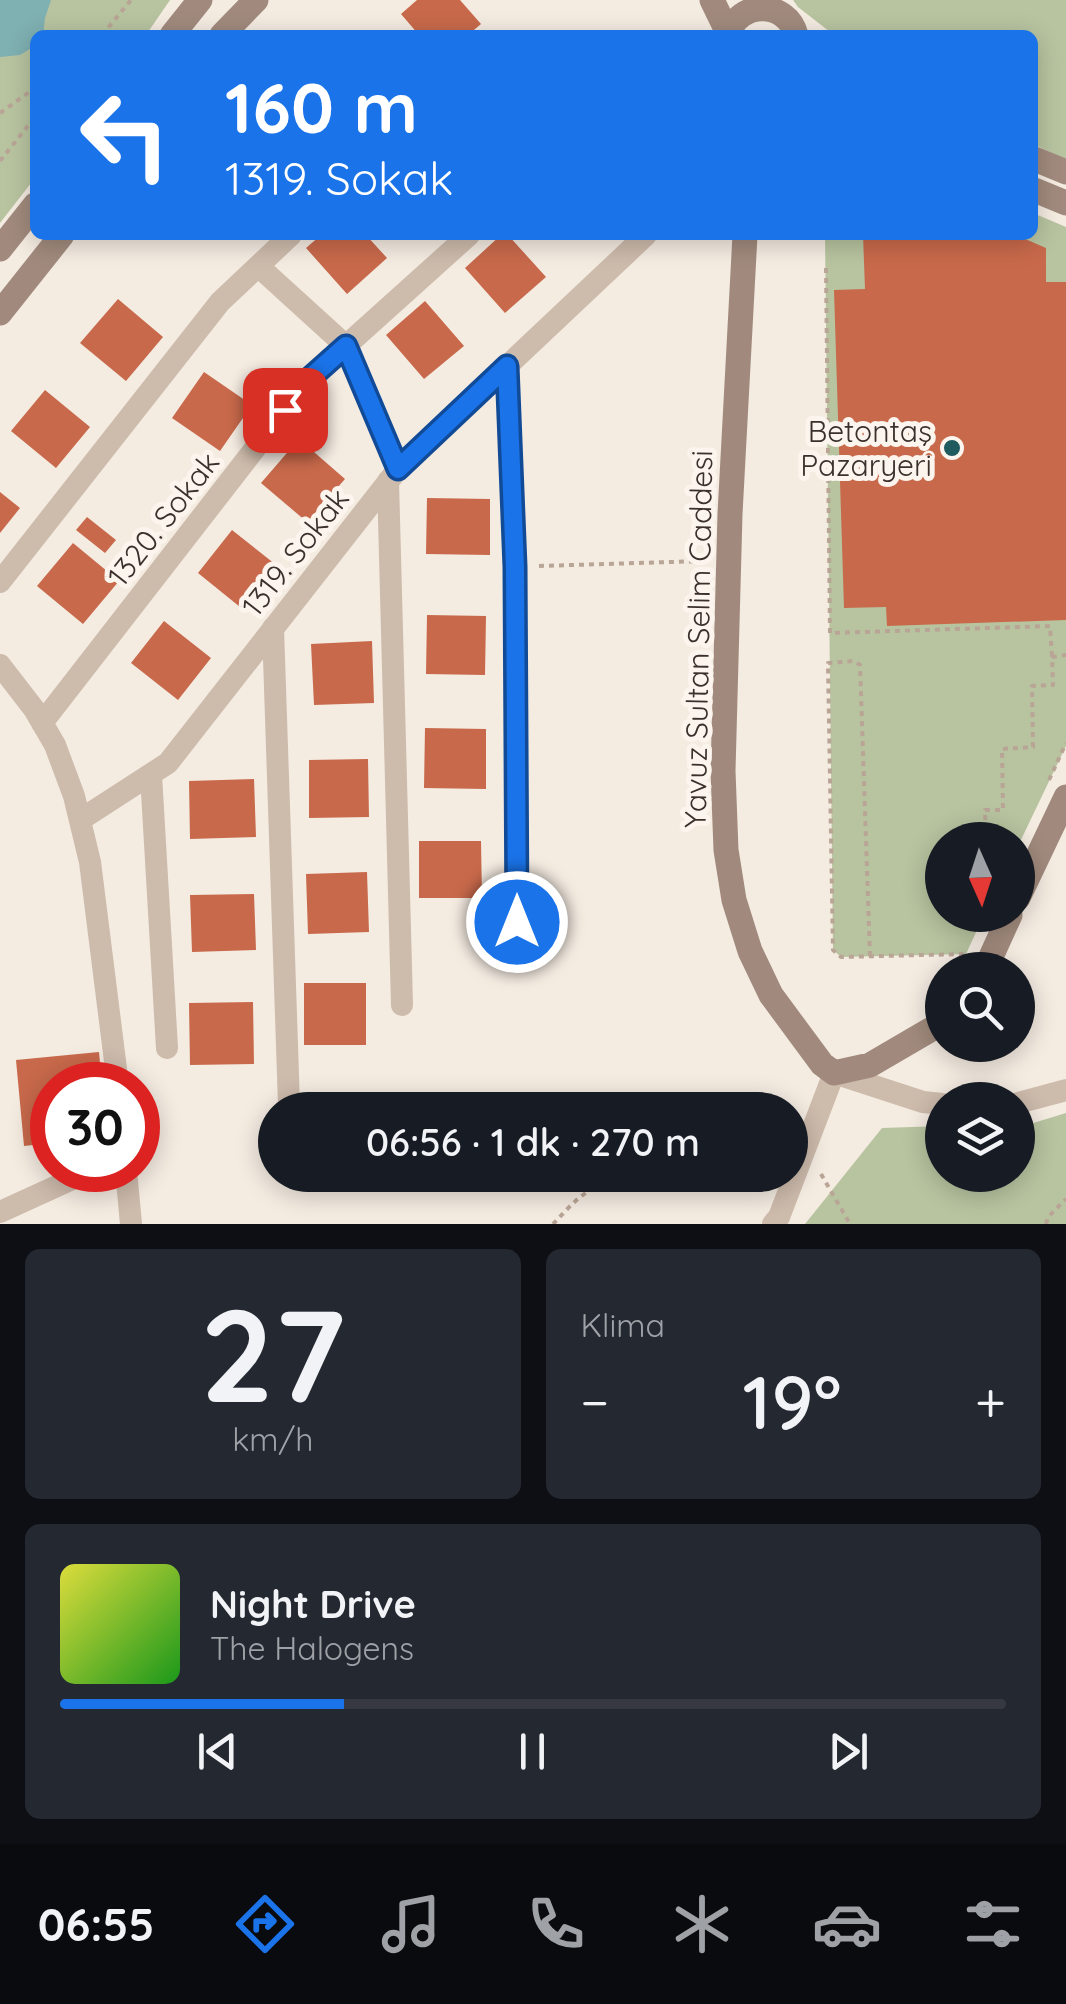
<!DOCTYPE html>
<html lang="tr">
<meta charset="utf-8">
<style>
:root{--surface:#171b24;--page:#242831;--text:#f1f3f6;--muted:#9ea1a6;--line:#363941;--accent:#1a73e8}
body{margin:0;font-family:Quicksand,sans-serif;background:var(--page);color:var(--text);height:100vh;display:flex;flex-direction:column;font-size:38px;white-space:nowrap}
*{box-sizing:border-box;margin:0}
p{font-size:32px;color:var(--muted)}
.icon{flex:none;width:55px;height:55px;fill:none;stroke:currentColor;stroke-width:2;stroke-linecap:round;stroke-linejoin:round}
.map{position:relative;height:1224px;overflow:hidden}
.drawer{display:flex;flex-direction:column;gap:25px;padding:25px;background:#0d0f14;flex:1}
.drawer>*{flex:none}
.banner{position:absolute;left:30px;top:30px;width:1008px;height:210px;border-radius:15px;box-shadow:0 5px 25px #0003;background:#1a73e8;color:#fff;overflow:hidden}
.needle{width:65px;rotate:177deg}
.buttons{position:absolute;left:925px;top:822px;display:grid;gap:20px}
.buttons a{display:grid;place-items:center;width:110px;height:110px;border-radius:50%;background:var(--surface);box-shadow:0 5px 25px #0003;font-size:50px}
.speed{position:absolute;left:30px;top:1062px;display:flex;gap:20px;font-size:50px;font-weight:700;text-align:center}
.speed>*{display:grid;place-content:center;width:130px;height:130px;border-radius:50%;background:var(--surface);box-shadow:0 5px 25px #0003;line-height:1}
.speed .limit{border:15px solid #d22;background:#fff;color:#111}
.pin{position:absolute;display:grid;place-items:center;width:85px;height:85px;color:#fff;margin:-42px;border-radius:20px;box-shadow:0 5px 15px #0006}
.me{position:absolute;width:110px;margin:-55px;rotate:0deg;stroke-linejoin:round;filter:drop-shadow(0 0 8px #0008)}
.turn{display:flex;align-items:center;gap:35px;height:210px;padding:0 30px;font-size:45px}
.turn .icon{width:130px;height:130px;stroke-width:2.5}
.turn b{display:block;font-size:70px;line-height:85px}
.big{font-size:75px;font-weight:600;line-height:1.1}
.drawer .widget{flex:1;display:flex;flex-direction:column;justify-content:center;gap:15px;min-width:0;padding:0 35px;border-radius:15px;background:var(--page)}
.drawer .dial{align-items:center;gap:0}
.dial b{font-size:130px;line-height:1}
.song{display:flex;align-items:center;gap:30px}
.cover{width:120px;height:120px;border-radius:15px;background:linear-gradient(135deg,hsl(60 70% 55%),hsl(120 70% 35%))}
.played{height:10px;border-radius:5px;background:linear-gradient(90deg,var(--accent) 30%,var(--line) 30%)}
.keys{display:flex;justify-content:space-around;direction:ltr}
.heat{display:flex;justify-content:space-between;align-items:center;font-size:55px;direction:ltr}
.drawer .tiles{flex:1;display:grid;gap:25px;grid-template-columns:1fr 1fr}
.widget:last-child{grid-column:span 2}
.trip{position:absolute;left:258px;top:1092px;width:550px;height:100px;border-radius:50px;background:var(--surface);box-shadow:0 5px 25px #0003;font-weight:600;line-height:100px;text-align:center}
.tabs{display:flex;height:160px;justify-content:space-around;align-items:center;background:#090b0e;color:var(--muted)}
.tabs .icon{width:70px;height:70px}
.tabs .selected{color:var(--accent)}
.tabs b{font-size:45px;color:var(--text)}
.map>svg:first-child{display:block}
.green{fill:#b8c4a0}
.water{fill:#7fb0b2}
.building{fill:#c8694b}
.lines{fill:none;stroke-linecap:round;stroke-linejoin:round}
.path{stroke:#b9a596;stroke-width:4;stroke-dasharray:5 5;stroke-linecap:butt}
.street{stroke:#cdbbac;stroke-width:22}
.secondary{stroke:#a18a7d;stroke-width:25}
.route-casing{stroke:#114b97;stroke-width:25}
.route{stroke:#1a73e8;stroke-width:18}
.poi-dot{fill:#1f5a5e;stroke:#fbf5ee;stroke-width:4}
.labels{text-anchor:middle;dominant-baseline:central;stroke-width:10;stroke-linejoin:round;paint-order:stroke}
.poi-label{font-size:30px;fill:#3b302b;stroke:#fbf5ee;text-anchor:end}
.street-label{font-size:30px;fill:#3b302b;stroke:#fbf5ee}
</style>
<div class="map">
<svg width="1066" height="1224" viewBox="0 0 1066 1224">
<rect width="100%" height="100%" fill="#f4ebe1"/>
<path class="green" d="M0,0H170L146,35H35V178L0,223Z
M793,0H1066V160L1033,144L1032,35H834L798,7Z
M1033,213L1066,227V746L1018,846V840H942V915H984L966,954L841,957L833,950L825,235H1032Z
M1066,1113V1224H805L882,1128L942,1126V1175H1018V1125L1030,1124Z"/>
<path class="water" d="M0,0H51L45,18L43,35H35V46L20,55L0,57Z"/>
<path class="building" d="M417,0H460L481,24L468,35H419L401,14Z
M321,235H366L387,258L347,294L306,248Z
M501,235H508L546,277L505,313L465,268Z
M863,235H1016L1046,248V282H1066V620L887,626L886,607L844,608L834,290L865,289Z
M118,299L163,337L126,381L80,343Z
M425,301L464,346L424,379L386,335Z
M204,372L252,405L220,451L172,418Z
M45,390L90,427L56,468L11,431Z
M299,439L345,479L307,522L261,483Z
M0,492L20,508L0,533Z
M427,498L490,499V555L426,554Z
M87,517L116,540L105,553L76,530Z
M232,530L280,568L245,611L198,573Z
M73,543L119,581L83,624L37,586Z
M427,615L486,616L485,675L426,674Z
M164,621L211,658L178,700L131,663Z
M372,641L374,703L314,705L311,644Z
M425,728L486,729V789L424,788Z
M368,759L369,817L309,818V760Z
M254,779L256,837L190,839L189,781Z
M419,841H481L482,898H419Z
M367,872L369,932L308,934L306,874Z
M254,894L256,950L192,952L190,895Z
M304,983H366V1045H304Z
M253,1002L254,1064L190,1065L189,1003Z
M99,1052L102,1085H52V1143L24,1146L16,1060Z"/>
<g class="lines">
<path class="path" d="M102,35L131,0
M0,113L35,88
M0,161L35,117
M826,268L830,633L1050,626L1052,657
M539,566L704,561
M1049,780L1066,743
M986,840L985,810H1003L1002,749L1033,747L1032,686L1053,685L1052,657L1066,655
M870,956L860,665L854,661L828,663L833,950L841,957L965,954
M821,1174L850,1224
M553,1224C564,1213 575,1199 589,1191C617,1175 666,1191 700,1175
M1046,1224L1048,1217L1066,1199"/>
<path class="street" d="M258,266L346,346L398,469
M507,366L515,567L517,922
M388,481L402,1005
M0,582L220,302L291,235
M273,628L289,1105
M0,665L34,709L55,745L74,796L90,862L118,1085
M42,723L309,379L469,235
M151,775L167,1048
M80,820L168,763L398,469L646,235
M1018,1103L1066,1090
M126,1170L131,1224
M0,1212L92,1170
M773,1224L779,1217L834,1073L923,1102L942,1104"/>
<path class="secondary" d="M712,0L728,33
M172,35L200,0
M222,35L256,0
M728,35C738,0 787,0 796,35
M1032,158L1066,172
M1032,189L1066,203
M745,235L730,514L723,771L726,850L734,900L750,951L771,995L822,1064L834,1073L870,1065L942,1023
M0,249L35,205
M0,313L62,235
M1018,898L1066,797
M985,970L1010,915"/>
</g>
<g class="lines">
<g class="route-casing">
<path id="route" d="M285,410L309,379L346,346L398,469L507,366L515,567L517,922"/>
</g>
<use href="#route" class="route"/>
</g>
<circle class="poi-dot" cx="952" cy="448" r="10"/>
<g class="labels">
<g class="poi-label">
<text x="932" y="431">Betontaş<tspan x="932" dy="34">Pazaryeri</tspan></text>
</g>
<g class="street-label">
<text transform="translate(163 519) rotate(-52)">1320. Sokak</text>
<text transform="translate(295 552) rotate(-52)">1319. Sokak</text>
<text transform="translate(698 639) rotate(-89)">Yavuz Sultan Selim Caddesi</text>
</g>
</g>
</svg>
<div class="buttons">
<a><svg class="needle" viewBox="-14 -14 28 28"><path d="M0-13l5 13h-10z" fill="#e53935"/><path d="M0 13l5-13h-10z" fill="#9ea1a6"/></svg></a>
<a><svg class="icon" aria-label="search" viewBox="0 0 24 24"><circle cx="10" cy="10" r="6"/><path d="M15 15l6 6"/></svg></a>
<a><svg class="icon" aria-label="layers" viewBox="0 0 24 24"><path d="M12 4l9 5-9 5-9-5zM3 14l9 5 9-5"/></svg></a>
</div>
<div class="speed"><div class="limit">30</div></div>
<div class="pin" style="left:285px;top:410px;background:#d93025"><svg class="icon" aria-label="arrive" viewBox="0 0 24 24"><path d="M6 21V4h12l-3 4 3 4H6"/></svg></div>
<svg class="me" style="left:517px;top:922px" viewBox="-20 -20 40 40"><circle r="17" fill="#1a73e8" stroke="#fff" stroke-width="3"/><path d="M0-11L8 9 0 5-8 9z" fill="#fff"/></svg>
<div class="trip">06:56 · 1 dk · 270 m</div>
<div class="banner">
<div class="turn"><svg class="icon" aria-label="left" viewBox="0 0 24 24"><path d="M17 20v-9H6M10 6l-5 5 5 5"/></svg><div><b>160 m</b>1319. Sokak</div></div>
</div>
</div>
<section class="drawer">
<div class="tiles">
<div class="widget dial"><b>27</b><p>km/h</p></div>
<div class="widget"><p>Klima</p>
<div class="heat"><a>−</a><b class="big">19°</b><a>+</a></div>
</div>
<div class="widget">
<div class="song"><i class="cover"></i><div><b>Night Drive</b><p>The Halogens</p></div></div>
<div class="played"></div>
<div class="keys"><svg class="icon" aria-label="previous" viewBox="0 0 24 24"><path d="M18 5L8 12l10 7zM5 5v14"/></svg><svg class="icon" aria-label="pause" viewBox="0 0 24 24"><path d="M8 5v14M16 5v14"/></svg><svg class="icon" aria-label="next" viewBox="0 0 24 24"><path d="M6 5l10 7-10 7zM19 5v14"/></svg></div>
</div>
</div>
</section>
<nav class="tabs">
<b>06:55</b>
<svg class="icon selected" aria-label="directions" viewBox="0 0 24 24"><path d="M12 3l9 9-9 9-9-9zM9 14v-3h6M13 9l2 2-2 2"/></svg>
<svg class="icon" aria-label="music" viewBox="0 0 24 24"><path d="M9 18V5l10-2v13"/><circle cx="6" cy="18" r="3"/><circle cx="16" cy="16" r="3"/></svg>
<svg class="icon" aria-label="phone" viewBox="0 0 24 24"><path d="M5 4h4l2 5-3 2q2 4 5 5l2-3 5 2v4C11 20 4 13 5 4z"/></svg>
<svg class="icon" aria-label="climate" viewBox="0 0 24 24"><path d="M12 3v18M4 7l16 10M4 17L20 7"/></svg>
<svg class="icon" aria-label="car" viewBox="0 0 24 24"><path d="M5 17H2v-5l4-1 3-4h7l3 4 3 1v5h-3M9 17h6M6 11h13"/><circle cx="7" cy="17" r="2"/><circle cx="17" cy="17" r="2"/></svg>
<svg class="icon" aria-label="filters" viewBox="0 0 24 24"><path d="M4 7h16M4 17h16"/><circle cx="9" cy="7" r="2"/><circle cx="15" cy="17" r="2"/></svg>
</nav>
